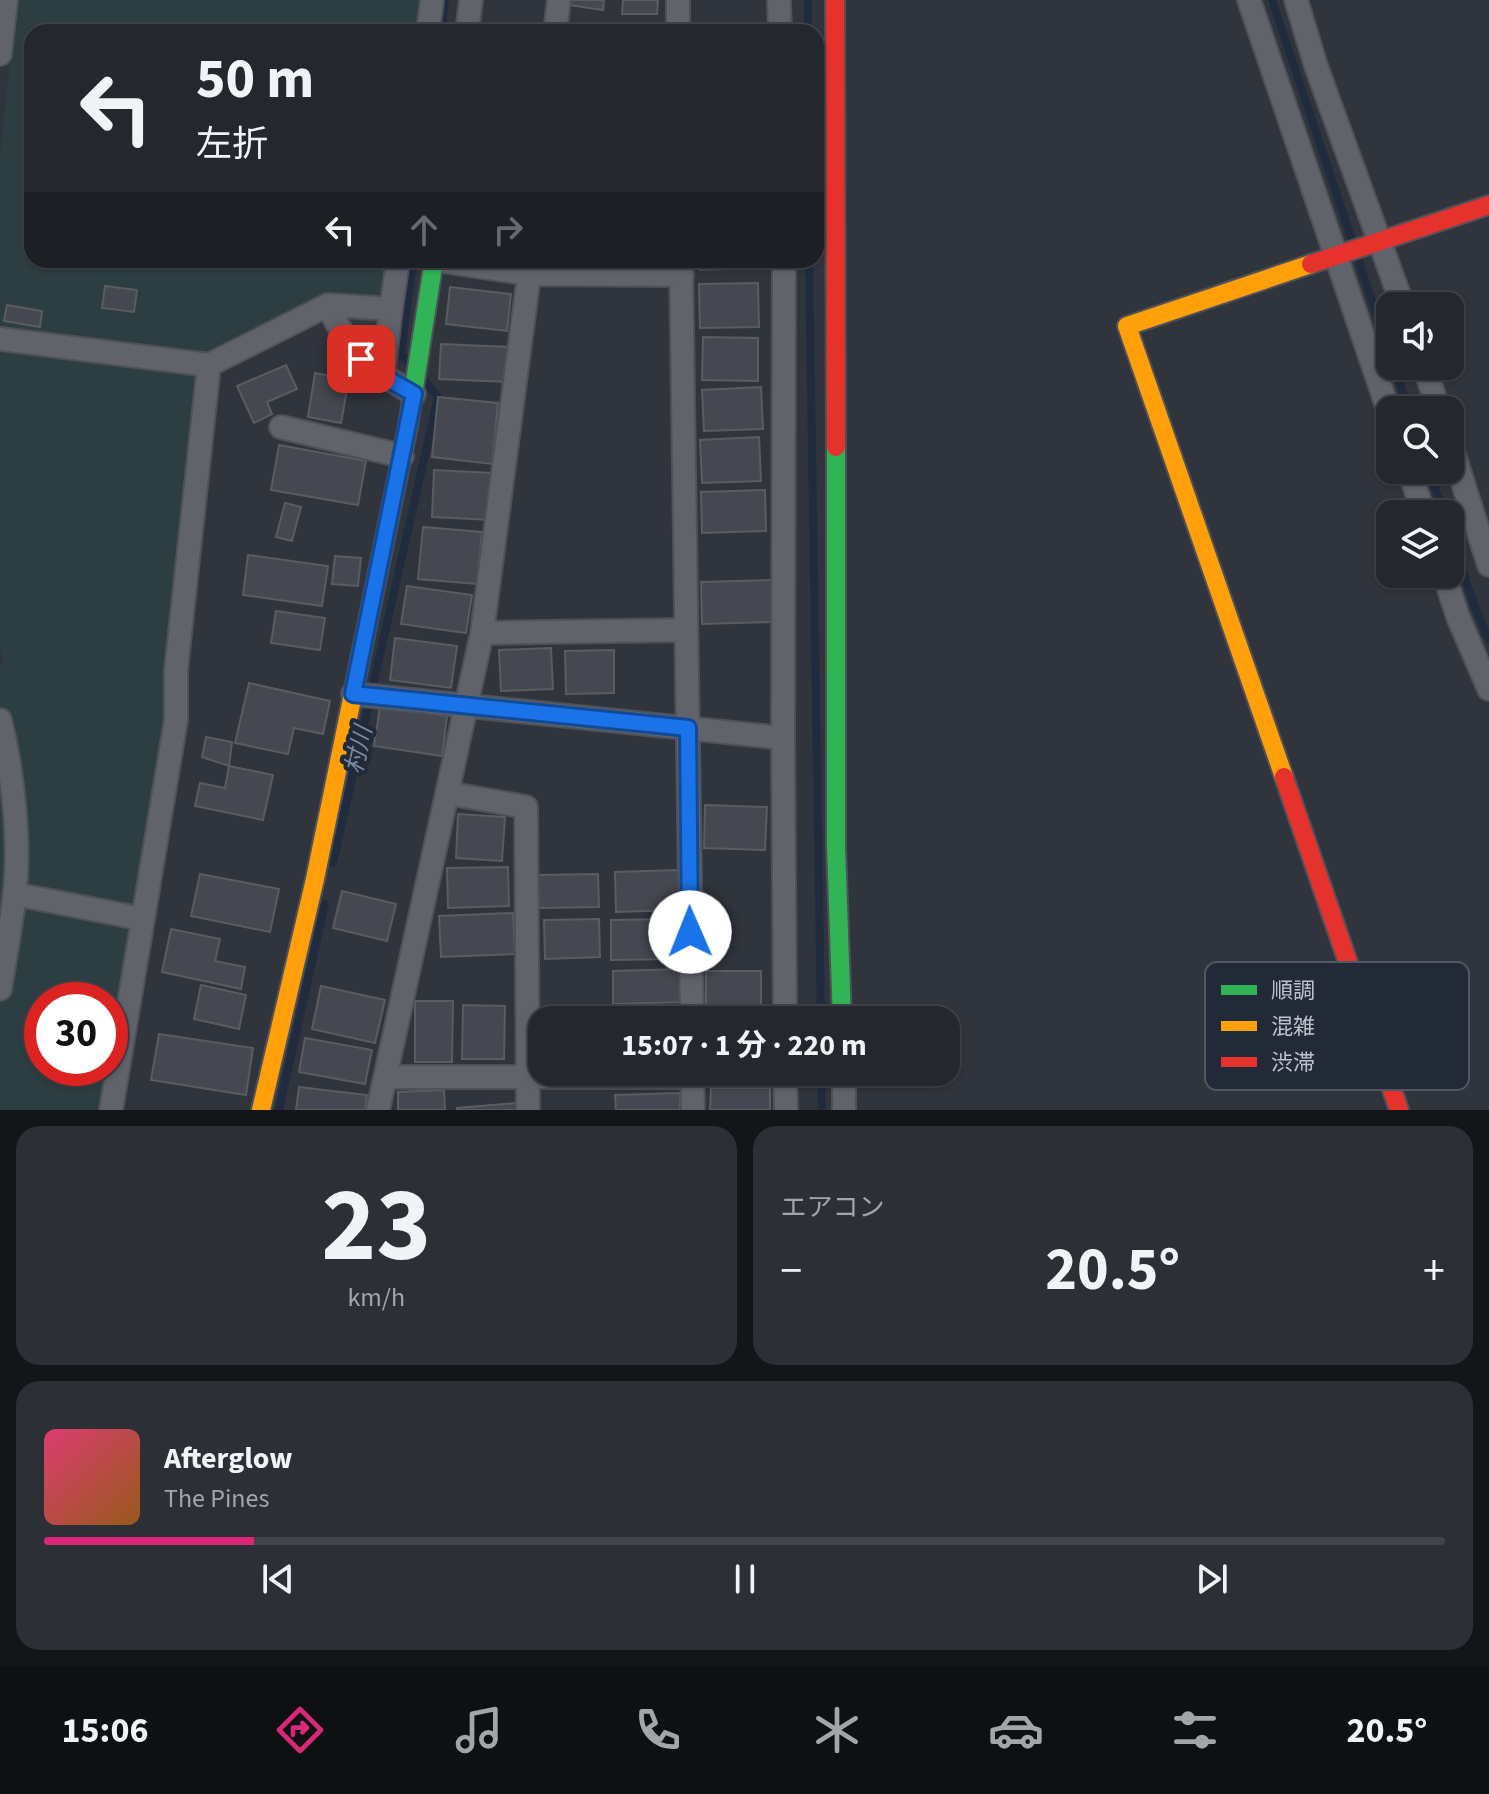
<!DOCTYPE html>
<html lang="ja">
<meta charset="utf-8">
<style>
:root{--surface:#24272d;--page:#2c2f35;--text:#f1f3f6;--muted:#a3a5aa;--line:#414449;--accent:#db2777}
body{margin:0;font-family:"Source Sans 3","Noto Sans JP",sans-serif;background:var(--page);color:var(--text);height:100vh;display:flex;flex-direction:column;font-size:30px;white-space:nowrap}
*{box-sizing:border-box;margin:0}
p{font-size:26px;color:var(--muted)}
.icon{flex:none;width:44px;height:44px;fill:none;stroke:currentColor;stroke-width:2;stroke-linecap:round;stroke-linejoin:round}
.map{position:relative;height:1110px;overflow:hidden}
.panel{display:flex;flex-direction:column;gap:16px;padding:16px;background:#141519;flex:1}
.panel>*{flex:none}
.hud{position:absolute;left:24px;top:24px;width:800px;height:244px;border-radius:24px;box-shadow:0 2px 6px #0004,0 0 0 2px var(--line);background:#24272d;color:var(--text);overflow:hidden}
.tools{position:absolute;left:1376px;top:292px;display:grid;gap:16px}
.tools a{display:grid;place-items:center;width:88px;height:88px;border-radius:16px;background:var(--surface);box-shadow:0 2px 6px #0004,0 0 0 2px var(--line);font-size:40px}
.speed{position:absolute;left:24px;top:982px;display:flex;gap:16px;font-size:40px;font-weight:700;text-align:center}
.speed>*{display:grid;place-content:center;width:104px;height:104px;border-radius:50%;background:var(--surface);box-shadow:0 2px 6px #0004,0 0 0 2px var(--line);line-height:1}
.speed .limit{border:12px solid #d22;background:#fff;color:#111}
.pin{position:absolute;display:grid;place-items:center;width:68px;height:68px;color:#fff;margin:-34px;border-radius:16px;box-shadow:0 4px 12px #0006}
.me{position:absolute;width:88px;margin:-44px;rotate:359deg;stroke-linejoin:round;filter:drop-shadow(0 0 6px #0008)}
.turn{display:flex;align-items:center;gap:28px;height:168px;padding:0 40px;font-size:36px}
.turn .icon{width:104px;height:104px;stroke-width:2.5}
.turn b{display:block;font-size:56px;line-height:68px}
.lanes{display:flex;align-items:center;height:76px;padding:0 40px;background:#0003;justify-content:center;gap:40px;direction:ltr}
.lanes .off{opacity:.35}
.big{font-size:60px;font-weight:700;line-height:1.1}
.panel .widget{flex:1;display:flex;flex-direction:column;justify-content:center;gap:12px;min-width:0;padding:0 28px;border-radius:24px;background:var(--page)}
.panel .dial{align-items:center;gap:0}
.dial b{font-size:104px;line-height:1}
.song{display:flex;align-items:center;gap:24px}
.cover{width:96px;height:96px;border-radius:12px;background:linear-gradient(135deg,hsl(340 70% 55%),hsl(30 70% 35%))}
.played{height:8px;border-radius:4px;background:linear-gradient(90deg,var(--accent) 15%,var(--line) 15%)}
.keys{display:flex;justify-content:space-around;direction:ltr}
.heat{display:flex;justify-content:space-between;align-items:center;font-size:44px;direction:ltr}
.panel .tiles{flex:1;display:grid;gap:16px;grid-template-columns:1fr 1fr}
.widget:last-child{grid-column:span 2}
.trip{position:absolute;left:528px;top:1006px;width:432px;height:80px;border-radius:24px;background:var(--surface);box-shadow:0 2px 6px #0004,0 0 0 2px var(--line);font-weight:700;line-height:80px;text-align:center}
.tabs{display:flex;height:128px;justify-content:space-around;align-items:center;background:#0e1012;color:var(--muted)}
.tabs .icon{width:56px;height:56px}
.tabs .on{color:var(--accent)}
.tabs b{font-size:36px;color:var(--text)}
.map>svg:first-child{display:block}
.green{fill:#2d3e42;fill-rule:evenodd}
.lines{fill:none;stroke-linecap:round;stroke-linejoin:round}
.stream{stroke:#202b3f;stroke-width:8}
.building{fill:#454850;stroke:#595c63;stroke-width:2}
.street-casing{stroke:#4e5158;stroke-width:26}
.fast-casing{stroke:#4e5158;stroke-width:22}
.slow-casing{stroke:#4e5158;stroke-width:22}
.jam-casing{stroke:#4e5158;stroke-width:22}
.street{stroke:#60636a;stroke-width:22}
.fast{stroke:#30b455;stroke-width:18}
.slow{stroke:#ff9f0a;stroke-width:18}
.jam{stroke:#e5322d;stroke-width:18}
.route-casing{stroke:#114b97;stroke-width:20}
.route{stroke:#1a73e8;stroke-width:14}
.labels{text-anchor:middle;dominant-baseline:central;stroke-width:8;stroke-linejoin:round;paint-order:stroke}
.water-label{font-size:24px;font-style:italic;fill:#798aa6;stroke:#232a37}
.key{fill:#232a37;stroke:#515763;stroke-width:2}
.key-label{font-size:22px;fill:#bcc1cb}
</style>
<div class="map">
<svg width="1489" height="1110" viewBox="0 0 1489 1110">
<rect width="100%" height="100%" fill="#30343c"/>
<path class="green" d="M17,0H424L420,32H32V260H392L378,359L348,332L330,298L319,300L197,356L182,508L166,726L103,1110H0V665H4L0,649V156ZM42,1000H110V1068H42Z"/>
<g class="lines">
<path class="stream" d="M1272,0L1353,243
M441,32L445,0
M808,32V0
M1357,256L1390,354
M809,260L821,1020
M411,365L401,354L413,260
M1394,366L1409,410
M1429,470L1444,514
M1450,533L1475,607L1489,640
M333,863L438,397L425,381
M821,1072L822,1110
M279,1110L325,904"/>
</g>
<path class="building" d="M570,0H604L603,10L569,5Z
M623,0H658L657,14H622Z
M568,26L605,27V32H567Z
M699,260H761L762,268L700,270Z
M758,283L759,327L700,328L699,284Z
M105,286L137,290L134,312L102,308Z
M450,287L511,294L507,331L446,324Z
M7,305L42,311L40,327L4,321Z
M703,337L758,338V381L702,380Z
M441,344L510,347L508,382L439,379Z
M286,365L297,389L267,402L272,414L254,423L237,386Z
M315,373L349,379L341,423L308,417Z
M761,387L763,429L704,431L702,390Z
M438,397L498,403L492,464L432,457Z
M759,437L761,481L702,483L700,440Z
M279,445L366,461L358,505L271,490Z
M434,470L493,473L491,520L432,517Z
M765,490L766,531L702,533L701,492Z
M285,503L301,507L292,541L276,537Z
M423,527L482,532L477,584L418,579Z
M248,555L328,566L322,606L243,595Z
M335,556L361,558L358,586L332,584Z
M773,580L774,622L702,624L701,582Z
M407,586L472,595L466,633L401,624Z
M276,611L325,618L320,650L271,643Z
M395,638L457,646L451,688L390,680Z
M551,648L553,689L501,691L499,650Z
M614,650V693L566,694L565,651Z
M249,683L330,701L323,734L294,728L288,754L235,743Z
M380,707L447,716L442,756L374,746Z
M206,737L232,742L229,766L202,757Z
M229,766L273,775L263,820L195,806L200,783L225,788Z
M705,805L767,807L765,850L704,848Z
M458,814L505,817L502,861L456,858Z
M508,867L509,906L448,908L447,868Z
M678,870L679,910L616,912L615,872Z
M200,874L279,889L270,932L191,916Z
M598,874L599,907L539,908L538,875Z
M342,891L396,904L387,941L333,928Z
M513,913L515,954L441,957L439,916Z
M599,919L600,957L545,959L544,920Z
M678,919V959L611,960V920Z
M171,929L220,939L215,961L245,967L241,989L162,972Z
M683,969V1002L613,1004V971Z
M706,971H761V1010H706Z
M201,985L246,995L239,1029L194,1019Z
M321,986L385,1000L375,1043L312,1029Z
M415,1001H453L452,1062H415Z
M463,1005L505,1006L504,1059H462Z
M159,1034L253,1048L246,1095L151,1080Z
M305,1038L372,1050L365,1084L299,1072Z
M299,1087L367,1095L365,1110H296Z
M711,1088H770V1110H710Z
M444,1090L445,1110H398V1092Z
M680,1093V1110H616L615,1095Z
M516,1103V1110H457V1108Z"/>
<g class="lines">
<g class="street-casing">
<path id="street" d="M678,0V32
M779,0L780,32
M1249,0L1390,415
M1296,0L1316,66L1403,306
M428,32L432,0
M467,32L471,0
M555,32L559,0
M0,54L6,0
M435,260L529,274L682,275
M681,260L692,1020
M328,305L391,309L383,376
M391,309L398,260
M0,339L209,365L176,670V720L143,919
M209,365L328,305C349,353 369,368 414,394
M1424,366L1439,410
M281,427L402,456
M1450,442L1489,565
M1409,470L1424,514
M1444,574L1458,617L1489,689
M482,633L686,630
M353,694L783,738L784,260
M0,720C13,771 21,845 14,898C11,928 5,959 0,989
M783,738L785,1020
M447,793L526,807L528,1110
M15,894L143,919L111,1110
M692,1072L693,1110
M785,1072L786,1110
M844,1072V1110
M385,1077H692
M378,1110L482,633L531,260"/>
</g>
<g class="fast-casing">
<path id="fast" d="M408,426L434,260
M836,447V846L842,1020"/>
</g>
<g class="slow-casing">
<path id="slow" d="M1284,777L1127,326L1311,264
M261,1110L315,879L408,426"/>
</g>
<g class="jam-casing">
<path id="jam" d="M835,0L836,447
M1311,264L1489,205
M1284,777L1399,1110"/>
</g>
<use href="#street" class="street"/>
<use href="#fast" class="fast"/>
<use href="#slow" class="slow"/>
<use href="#jam" class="jam"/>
</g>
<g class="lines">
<g class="route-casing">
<path id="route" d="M361,359L383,376L414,394L353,694L688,728L690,932"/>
</g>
<use href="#route" class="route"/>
</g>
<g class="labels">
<g class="water-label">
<text transform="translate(359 750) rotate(-77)">村川</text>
</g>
</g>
<rect x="1205" y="962" width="264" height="128" rx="12" class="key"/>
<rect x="1221" y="985" width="36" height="10" fill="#30b455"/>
<rect x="1221" y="1021" width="36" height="10" fill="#ff9f0a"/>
<rect x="1221" y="1057" width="36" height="10" fill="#e5322d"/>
<g class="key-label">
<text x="1271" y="998">順調</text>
<text x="1271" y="1034">混雑</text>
<text x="1271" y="1070">渋滞</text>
</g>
</svg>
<div class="tools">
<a><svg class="icon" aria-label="sound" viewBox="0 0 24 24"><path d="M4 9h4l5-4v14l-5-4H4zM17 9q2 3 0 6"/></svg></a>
<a><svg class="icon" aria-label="search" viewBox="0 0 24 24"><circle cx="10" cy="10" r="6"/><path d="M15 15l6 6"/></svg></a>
<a><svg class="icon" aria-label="layers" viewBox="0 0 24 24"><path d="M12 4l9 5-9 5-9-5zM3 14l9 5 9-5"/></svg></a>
</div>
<div class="speed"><div class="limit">30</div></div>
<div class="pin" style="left:361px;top:359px;background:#d93025"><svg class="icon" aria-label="arrive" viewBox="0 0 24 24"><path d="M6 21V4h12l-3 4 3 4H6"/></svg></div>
<svg class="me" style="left:690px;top:932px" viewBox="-20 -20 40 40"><circle r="19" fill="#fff"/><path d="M0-13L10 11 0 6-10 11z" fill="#1a73e8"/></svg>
<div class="trip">15:07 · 1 分 · 220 m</div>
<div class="hud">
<div class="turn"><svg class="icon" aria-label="left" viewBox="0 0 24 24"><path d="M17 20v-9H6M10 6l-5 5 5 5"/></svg><div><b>50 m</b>左折</div></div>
<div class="lanes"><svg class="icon" aria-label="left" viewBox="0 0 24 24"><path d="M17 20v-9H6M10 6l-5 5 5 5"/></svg><svg class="icon off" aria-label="ahead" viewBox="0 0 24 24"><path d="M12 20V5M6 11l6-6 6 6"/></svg><svg class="icon off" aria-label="right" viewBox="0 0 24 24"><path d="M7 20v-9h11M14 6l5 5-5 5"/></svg></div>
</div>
</div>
<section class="panel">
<div class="tiles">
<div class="widget dial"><b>23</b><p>km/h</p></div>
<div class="widget"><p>エアコン</p>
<div class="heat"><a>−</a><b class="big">20.5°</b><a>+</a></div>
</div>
<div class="widget">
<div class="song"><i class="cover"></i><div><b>Afterglow</b><p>The Pines</p></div></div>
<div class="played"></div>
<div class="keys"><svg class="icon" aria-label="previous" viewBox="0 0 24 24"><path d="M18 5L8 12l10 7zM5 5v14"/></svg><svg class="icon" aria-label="pause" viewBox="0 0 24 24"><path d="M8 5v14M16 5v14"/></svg><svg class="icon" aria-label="next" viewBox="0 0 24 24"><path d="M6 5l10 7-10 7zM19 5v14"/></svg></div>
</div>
</div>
</section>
<nav class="tabs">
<b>15:06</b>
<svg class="icon on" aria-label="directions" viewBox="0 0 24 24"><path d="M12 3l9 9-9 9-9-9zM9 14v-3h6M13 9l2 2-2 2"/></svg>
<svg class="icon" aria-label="music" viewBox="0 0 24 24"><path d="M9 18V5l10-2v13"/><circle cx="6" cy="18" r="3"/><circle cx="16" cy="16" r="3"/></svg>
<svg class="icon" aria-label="phone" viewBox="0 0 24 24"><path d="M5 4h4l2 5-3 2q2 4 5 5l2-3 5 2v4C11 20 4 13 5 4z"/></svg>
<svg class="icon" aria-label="climate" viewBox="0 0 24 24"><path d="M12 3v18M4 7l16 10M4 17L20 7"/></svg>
<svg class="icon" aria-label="car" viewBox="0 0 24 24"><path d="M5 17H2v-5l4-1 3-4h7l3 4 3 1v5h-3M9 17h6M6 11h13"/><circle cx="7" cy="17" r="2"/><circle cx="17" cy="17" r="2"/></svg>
<svg class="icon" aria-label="filters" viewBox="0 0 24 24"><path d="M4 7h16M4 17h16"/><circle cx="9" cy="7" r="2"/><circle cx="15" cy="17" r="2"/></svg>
<b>20.5°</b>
</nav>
